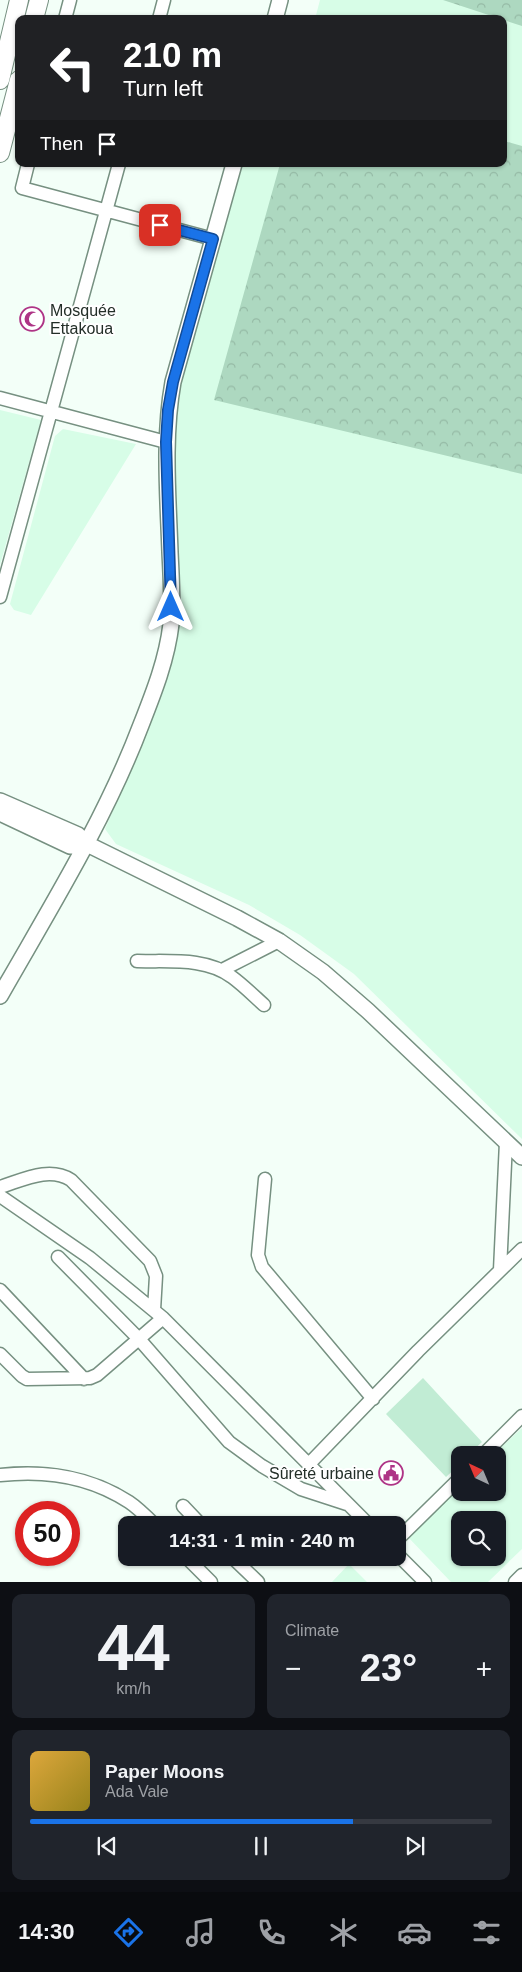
<!DOCTYPE html>
<meta charset="utf-8">
<style>
:root{--surface:#171b24;--page:#20242c;--text:#f1f3f6;--muted:#9ea1a6;--line:#363941;--accent:#1a73e8}
body{margin:0;font-family:Arial,sans-serif;background:var(--page);color:var(--text);height:100vh;display:flex;flex-direction:column;font-size:19px;white-space:nowrap}
*{box-sizing:border-box;margin:0}
p{font-size:16px;color:var(--muted)}
.icon{flex:none;width:28px;height:28px;fill:none;stroke:currentColor;stroke-width:2;stroke-linecap:round;stroke-linejoin:round}
.map{position:relative;height:1582px;overflow:hidden}
.sheet{display:flex;flex-direction:column;gap:12px;padding:12px;background:#0d0f14;flex:1}
.sheet>*{flex:none}
.banner{position:absolute;left:15px;top:15px;width:492px;height:152px;border-radius:10px;box-shadow:0 1px 4px #0004;background:#202124;color:#fff;overflow:hidden}
.needle{width:32px;rotate:316deg}
.tools{position:absolute;left:451px;top:1446px;display:grid;gap:10px}
.tools a{display:grid;place-items:center;width:55px;height:55px;border-radius:10px;background:var(--surface);box-shadow:0 1px 4px #0004;font-size:25px}
.speed{position:absolute;left:15px;top:1501px;display:flex;gap:10px;font-size:25px;font-weight:700;text-align:center}
.speed>*{display:grid;place-content:center;width:65px;height:65px;border-radius:50%;background:var(--surface);box-shadow:0 1px 4px #0004;line-height:1}
.speed .limit{border:8px solid #d22;background:#fff;color:#111}
.pin{position:absolute;display:grid;place-items:center;width:42px;height:42px;color:#fff;margin:-21px;border-radius:10px;box-shadow:0 2px 8px #0006}
.me{position:absolute;width:55px;margin:-28px;rotate:0deg;stroke-linejoin:round;filter:drop-shadow(0 0 4px #0008)}
.turn{display:flex;align-items:center;gap:18px;height:105px;padding:0 25px;font-size:22px}
.turn .icon{width:65px;height:65px;stroke-width:2.5}
.turn b{display:block;font-size:35px;line-height:42px}
.then{display:flex;align-items:center;height:48px;padding:0 25px;background:#0003;gap:10px;font-size:19px}
.big{font-size:38px;font-weight:600;line-height:1.1}
.sheet .card{flex:1;display:flex;flex-direction:column;justify-content:center;gap:8px;min-width:0;padding:0 18px;border-radius:10px;background:var(--page)}
.sheet .dial{align-items:center;gap:0}
.dial b{font-size:65px;line-height:1}
.song{display:flex;align-items:center;gap:15px}
.cover{width:60px;height:60px;border-radius:8px;background:linear-gradient(135deg,hsl(40 70% 55%),hsl(50 70% 35%))}
.played{height:5px;border-radius:2px;background:linear-gradient(90deg,var(--accent) 70%,var(--line) 70%)}
.keys{display:flex;justify-content:space-around;direction:ltr}
.heat{display:flex;justify-content:space-between;align-items:center;font-size:28px;direction:ltr}
.sheet .tiles{flex:1;display:grid;gap:12px;grid-template-columns:1fr 1fr}
.card:last-child{grid-column:span 2}
.trip{position:absolute;left:118px;top:1516px;width:288px;height:50px;border-radius:10px;background:var(--surface);box-shadow:0 1px 4px #0004;font-weight:600;line-height:50px;text-align:center}
.tabs{display:flex;height:80px;justify-content:space-around;align-items:center;background:#090b0e;color:var(--muted)}
.tabs .icon{width:35px;height:35px}
.tabs .active{color:var(--accent)}
.tabs b{font-size:22px;color:var(--text)}
.map>svg:first-child{display:block}
.built{fill:#d7fde7;fill-rule:evenodd}
.grass{fill:#c1ecd4}
.forest{fill:url(#forest-crowns)}
.lines{fill:none;stroke-linecap:round;stroke-linejoin:round}
.minor-casing{stroke:#769081;stroke-width:15}
.major-casing{stroke:#769081;stroke-width:18}
.highway-casing{stroke:#769081;stroke-width:20}
.minor{stroke:#fff;stroke-width:12}
.major{stroke:#fff;stroke-width:15}
.highway{stroke:#fff;stroke-width:18}
.route-casing{stroke:#114b97;stroke-width:12}
.route{stroke:#1a73e8;stroke-width:9}
.labels{text-anchor:middle;dominant-baseline:central;stroke-width:4;stroke-linejoin:round;paint-order:stroke}
.poi-label{font-size:16px;fill:#232e28;stroke:#fff;text-anchor:start}
</style>
<div class="map">
<svg width="522" height="1582" viewBox="0 0 522 1582">
<defs>
<pattern id="forest-crowns" width="20" height="18" patternUnits="userSpaceOnUse" patternTransform="scale(1.25)"><rect width="20" height="18" fill="#add8c0"/><path d="M2 6a3 3 0 1 1 6 0M12 15a3 3 0 1 1 6 0" fill="none" stroke="#95baa5"/></pattern>
</defs>
<rect width="100%" height="100%" fill="#f3fff8"/>
<path class="built" d="M320,0H522V1139L354,974L300,935L249,905L116,844L105,829L138,751L176,634L182,610L172,454L175,426L181,383L243,164H504V19H315Z
M0,410L41,420L0,565Z
M63,429L136,444L31,615L14,610L10,604L55,436Z
M522,1428V1549L488,1582H451L407,1536L460,1487V1492H498V1455H493ZM460,1520H498V1558H460Z
M349,1564L367,1582H332Z"/>
<path class="grass" d="M423,1378L482,1442L468,1455H460V1464L446,1477L386,1414Z"/>
<path class="forest" d="M443,0H522V26Z
M504,141L522,146V474L214,400L280,164H504Z"/>
<g class="lines">
<g class="minor-casing">
<path id="minor" d="M65,19L70,0
M159,19L164,0
M28,164L22,188L213,239
M0,398L166,442
M0,597L119,164
M137,961C168,962 206,957 232,977C243,985 254,996 264,1005
M222,970L279,941
M265,1179L258,1255L262,1267L373,1399
M0,1187C23,1180 49,1166 71,1180L150,1261L156,1276L154,1310
M0,1196L90,1258L163,1318L369,1525
M58,1257L139,1339L229,1442L262,1466L301,1489L347,1504
M500,1270L506,1142
M0,1290L84,1379
M0,1354L22,1376L27,1379L90,1378L97,1375L163,1318
M483,1455L522,1416
M309,1464L418,1351L522,1249
M0,1475C45,1470 91,1477 129,1502C138,1508 147,1517 155,1525
M183,1506L201,1525
M396,1541L460,1478
M396,1553L425,1582
M187,1558L211,1582
M233,1558L258,1582
M515,1582L522,1575"/>
</g>
<g class="major-casing">
<path id="major" d="M275,19L280,0
M0,801L78,835L87,844L237,918L279,941L323,972L368,1011L522,1157
M0,813L70,846L87,844
M0,996C50,908 105,820 141,725C154,692 167,659 171,624C173,600 171,576 170,552C168,495 163,438 173,382L234,164"/>
</g>
<g class="highway-casing">
<path id="highway" d="M34,19L39,0
M0,80L19,0
M0,153L19,80"/>
</g>
<use href="#minor" class="minor"/>
<use href="#major" class="major"/>
<use href="#highway" class="highway"/>
</g>
<g class="lines">
<g class="route-casing">
<path id="route" d="M160,225L213,239L173,382L168,410L166,442L171,607"/>
</g>
<use href="#route" class="route"/>
</g>
<defs>
<g id="mosque-ring" transform="scale(1.25)"><circle r="9.5" fill="#fff" stroke="#ae3486" stroke-width="1.5"/><path d="M3.5-4.9A6 6 0 1 0 3.5 4.9A5 5 0 1 1 3.5-4.9Z" fill="#ae3486"/></g>
<g id="civic-ring" transform="scale(1.25)"><circle r="9.5" fill="#fff" stroke="#ae3486" stroke-width="1.5"/><path d="M-.6-6.5H3V-4.5H.6V-3L4-1V1h2V6H-6V1h2V-1L-.6-3ZM-1.2 2.5V6h2.4V2.5Z" fill="#ae3486"/></g>
</defs>
<g fill-rule="evenodd">
<use href="#mosque-ring" x="32" y="319"/>
<use href="#civic-ring" x="391" y="1473"/>
</g>
<g class="labels">
<g class="poi-label">
<text x="50" y="310">Mosquée<tspan x="50" dy="18">Ettakoua</tspan></text>
<text x="374" y="1473" text-anchor="end">Sûreté urbaine</text>
</g>
</g>
</svg>
<div class="tools">
<a><svg class="needle" viewBox="-14 -14 28 28"><path d="M0-13l5 13h-10z" fill="#e53935"/><path d="M0 13l5-13h-10z" fill="#9ea1a6"/></svg></a>
<a><svg class="icon" aria-label="search" viewBox="0 0 24 24"><circle cx="10" cy="10" r="6"/><path d="M15 15l6 6"/></svg></a>
</div>
<div class="speed"><div class="limit">50</div></div>
<div class="pin" style="left:160px;top:225px;background:#d93025"><svg class="icon" aria-label="arrive" viewBox="0 0 24 24"><path d="M6 21V4h12l-3 4 3 4H6"/></svg></div>
<svg class="me" style="left:171px;top:607px" viewBox="-20 -20 40 40"><path d="M0-17L14 15 0 8-14 15z" fill="#1a73e8" stroke="#fff" stroke-width="4"/></svg>
<div class="trip">14:31 · 1 min · 240 m</div>
<div class="banner">
<div class="turn"><svg class="icon" aria-label="left" viewBox="0 0 24 24"><path d="M17 20v-9H6M10 6l-5 5 5 5"/></svg><div><b>210 m</b>Turn left</div></div>
<div class="then">Then<svg class="icon" aria-label="arrive" viewBox="0 0 24 24"><path d="M6 21V4h12l-3 4 3 4H6"/></svg></div>
</div>
</div>
<section class="sheet">
<div class="tiles">
<div class="card dial"><b>44</b><p>km/h</p></div>
<div class="card"><p>Climate</p>
<div class="heat"><a>−</a><b class="big">23°</b><a>+</a></div>
</div>
<div class="card">
<div class="song"><i class="cover"></i><div><b>Paper Moons</b><p>Ada Vale</p></div></div>
<div class="played"></div>
<div class="keys"><svg class="icon" aria-label="previous" viewBox="0 0 24 24"><path d="M18 5L8 12l10 7zM5 5v14"/></svg><svg class="icon" aria-label="pause" viewBox="0 0 24 24"><path d="M8 5v14M16 5v14"/></svg><svg class="icon" aria-label="next" viewBox="0 0 24 24"><path d="M6 5l10 7-10 7zM19 5v14"/></svg></div>
</div>
</div>
</section>
<nav class="tabs">
<b>14:30</b>
<svg class="icon active" aria-label="directions" viewBox="0 0 24 24"><path d="M12 3l9 9-9 9-9-9zM9 14v-3h6M13 9l2 2-2 2"/></svg>
<svg class="icon" aria-label="music" viewBox="0 0 24 24"><path d="M9 18V5l10-2v13"/><circle cx="6" cy="18" r="3"/><circle cx="16" cy="16" r="3"/></svg>
<svg class="icon" aria-label="phone" viewBox="0 0 24 24"><path d="M5 4h4l2 5-3 2q2 4 5 5l2-3 5 2v4C11 20 4 13 5 4z"/></svg>
<svg class="icon" aria-label="climate" viewBox="0 0 24 24"><path d="M12 3v18M4 7l16 10M4 17L20 7"/></svg>
<svg class="icon" aria-label="car" viewBox="0 0 24 24"><path d="M5 17H2v-5l4-1 3-4h7l3 4 3 1v5h-3M9 17h6M6 11h13"/><circle cx="7" cy="17" r="2"/><circle cx="17" cy="17" r="2"/></svg>
<svg class="icon" aria-label="filters" viewBox="0 0 24 24"><path d="M4 7h16M4 17h16"/><circle cx="9" cy="7" r="2"/><circle cx="15" cy="17" r="2"/></svg>
</nav>
